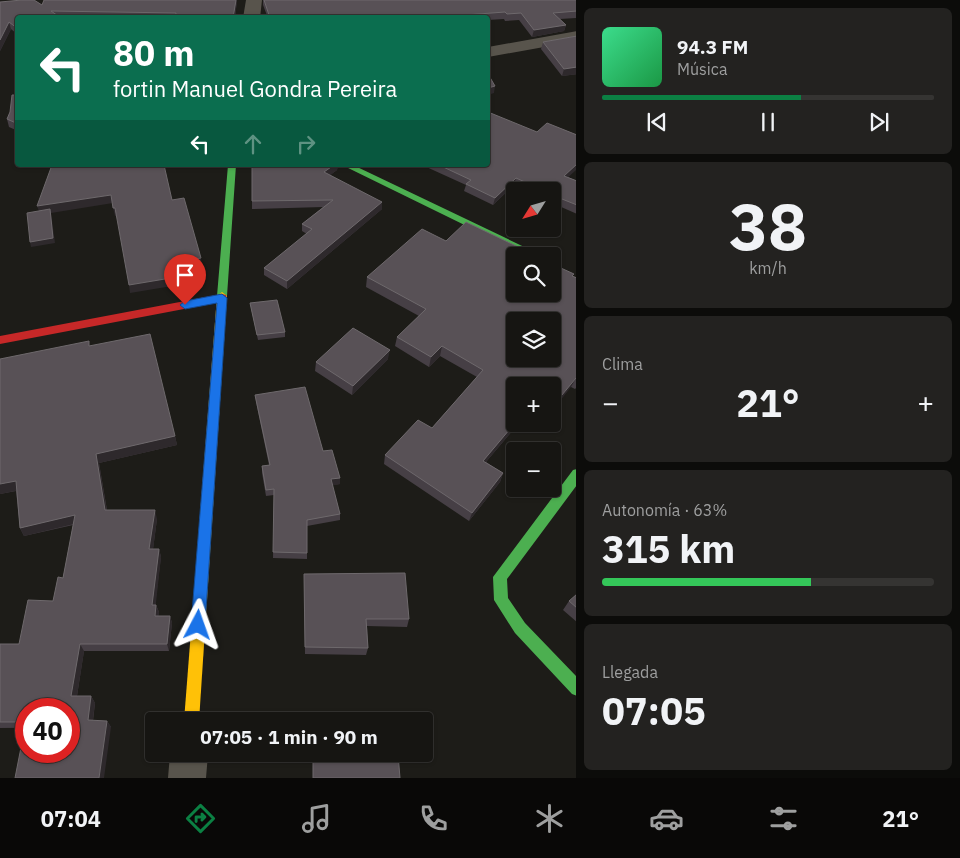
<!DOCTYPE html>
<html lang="es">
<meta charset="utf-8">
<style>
:root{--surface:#161512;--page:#232220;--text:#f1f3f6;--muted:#9e9f9f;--line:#353432;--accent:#0b8043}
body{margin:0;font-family:"IBM Plex Sans",sans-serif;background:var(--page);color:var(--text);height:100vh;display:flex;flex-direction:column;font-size:19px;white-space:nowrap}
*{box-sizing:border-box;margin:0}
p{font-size:16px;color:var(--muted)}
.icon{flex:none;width:28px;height:28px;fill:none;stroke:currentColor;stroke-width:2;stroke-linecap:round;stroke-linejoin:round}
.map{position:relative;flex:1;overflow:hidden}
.panel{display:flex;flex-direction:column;gap:8px;padding:8px;background:#0c0c0a;width:384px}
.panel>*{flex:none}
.banner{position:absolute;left:15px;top:15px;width:475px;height:152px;border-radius:5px;box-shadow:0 1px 4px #0004,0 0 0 1px var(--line);background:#0b6e4f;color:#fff;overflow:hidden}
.needle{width:32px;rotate:233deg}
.controls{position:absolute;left:506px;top:182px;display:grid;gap:10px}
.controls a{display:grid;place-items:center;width:55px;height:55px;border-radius:5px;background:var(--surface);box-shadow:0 1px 4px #0004,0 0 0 1px var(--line);font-size:25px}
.speed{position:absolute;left:15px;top:698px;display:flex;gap:10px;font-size:25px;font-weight:700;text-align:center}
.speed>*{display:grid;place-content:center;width:65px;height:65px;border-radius:50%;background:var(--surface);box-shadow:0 1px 4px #0004,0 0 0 1px var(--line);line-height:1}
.speed .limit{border:8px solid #d22;background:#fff;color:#111}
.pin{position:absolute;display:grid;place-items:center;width:42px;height:42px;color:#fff;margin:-51px -21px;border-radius:50% 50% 50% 0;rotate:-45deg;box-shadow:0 0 5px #0007}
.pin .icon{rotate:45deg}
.me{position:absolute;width:55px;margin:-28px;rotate:4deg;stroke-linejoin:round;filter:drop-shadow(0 0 4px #0008)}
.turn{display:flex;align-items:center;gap:18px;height:105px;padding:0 15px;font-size:22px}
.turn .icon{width:65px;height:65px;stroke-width:2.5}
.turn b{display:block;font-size:35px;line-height:42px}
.lanes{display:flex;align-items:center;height:48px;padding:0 15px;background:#0003;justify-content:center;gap:25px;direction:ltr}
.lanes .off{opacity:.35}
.big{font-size:38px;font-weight:700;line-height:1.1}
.panel .tile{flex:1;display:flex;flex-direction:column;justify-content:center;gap:8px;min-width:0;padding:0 18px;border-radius:8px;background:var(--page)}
.panel .dial{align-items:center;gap:0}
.dial b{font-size:65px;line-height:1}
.song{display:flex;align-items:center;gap:15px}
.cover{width:60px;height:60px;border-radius:8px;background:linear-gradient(135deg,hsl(150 70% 55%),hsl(140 70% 35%))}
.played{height:5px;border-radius:2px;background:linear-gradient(90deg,var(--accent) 60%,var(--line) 60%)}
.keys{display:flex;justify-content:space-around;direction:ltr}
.heat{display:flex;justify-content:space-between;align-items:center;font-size:28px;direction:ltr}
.charge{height:8px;border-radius:4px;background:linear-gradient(90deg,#34c759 63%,var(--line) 0)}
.trip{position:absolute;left:145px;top:712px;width:288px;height:50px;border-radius:5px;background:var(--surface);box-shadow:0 1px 4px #0004,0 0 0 1px var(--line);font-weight:700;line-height:50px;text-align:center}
.tabs{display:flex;height:80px;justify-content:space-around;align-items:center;background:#090807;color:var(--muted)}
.tabs .icon{width:35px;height:35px}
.tabs .active{color:var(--accent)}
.tabs b{font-size:22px;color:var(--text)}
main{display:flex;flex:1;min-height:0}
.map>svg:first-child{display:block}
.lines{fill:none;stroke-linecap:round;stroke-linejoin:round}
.street{fill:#58544c;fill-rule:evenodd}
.fast{fill:#4caf50;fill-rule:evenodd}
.slow{fill:#ffc107;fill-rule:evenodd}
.jam{fill:#c62828;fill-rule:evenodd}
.wall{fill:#463f45}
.shaded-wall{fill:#2e292c}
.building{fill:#585156;stroke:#6e696c;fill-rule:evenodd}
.route{fill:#1a73e8;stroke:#114b97}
</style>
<main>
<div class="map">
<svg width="577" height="778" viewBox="0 0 577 778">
<rect width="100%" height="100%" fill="#1d1c18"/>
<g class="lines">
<path class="street" d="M246,0H262L260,18H243Z
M577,31V41L488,57V47Z
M170,754H208L206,778H168Z"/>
<path class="fast" d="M228,165H236L227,296L222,300L217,296Z
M342,165H353L539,254L541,256H528Z
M577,469V485L507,579L508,598L525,623L577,677V696L572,694L515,633L494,600L493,577L573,470Z"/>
<path class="slow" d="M222,292L227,296L199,721H184L217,296Z"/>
<path class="jam" d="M222,294L226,295L227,298L226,301L0,344V336Z"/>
</g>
<path class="wall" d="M237,0L235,18H18V35L11,29L0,51V2L42,5Z
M263,0H577V18L560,19L566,25L564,31L532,37L519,20L505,21L504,19L488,20V18H268L263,5Z
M577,36V74L562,76L541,49L543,42Z
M18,95V131L9,127L7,119Z
M252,165H338L337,170L330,175L382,209L287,289L264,275V268L307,234L302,231V224L323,207L252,209Z
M422,165H488L568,177L577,181V214L552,203V191H526L514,185L493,205L464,191L466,185Z
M446,241L577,278V387L575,389L571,387L515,386V424H518L486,462L503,473L500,482L469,521L384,464L385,455L432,428L477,377L440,356L429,367L395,346L397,337L419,316L366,287L367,277Z
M250,303L285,332V337L258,340L251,308Z
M90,346L175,436L177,445L99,463L107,510L157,519L153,549H159L161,557L155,605H156L159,612L158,616H170L172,623L169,651H84L77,696H91L95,703L93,721H107L111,727L0,728V644H19L53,601L63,578L73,525L24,536L20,528L16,491L0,494V359Z
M388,359L352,395L315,371L316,362Z
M255,395L323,451L340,478V484L332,485L340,514V520L307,526V559L273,558L274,495L266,496L262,473V466L269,465L256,402Z
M304,581L409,619L407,627L367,626L368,648L366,655L305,654Z
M577,594V622L563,610L569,601Z
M302,754H388L400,778H313V760L303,759Z"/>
<path class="shaded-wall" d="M236,0H237L235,18H233Z
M9,22L11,29L0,51V40Z
M566,25L564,31L532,37L534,30Z
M577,67V74L562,76L564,69Z
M495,86L494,93L488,95V88Z
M577,164V169L562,183L564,176Z
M334,165H338L337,170L324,180V172Z
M516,178L514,185L493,205L495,198Z
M111,195L113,203L51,213L55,243L31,247L30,242L40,214L37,206Z
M382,202V209L287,289V281Z
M113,208H115L117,216H115Z
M201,258L202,266L186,269L185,261Z
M189,275L190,283L130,293L129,285Z
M442,346L440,356L429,367L431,357Z
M390,350L388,359L352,395L353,386Z
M576,378L571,387L552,411V407Z
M515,423V424H518L480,469L483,461Z
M175,436L177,445L99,463L108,518L105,510L96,454Z
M503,473L500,482L469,521L472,513Z
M340,478V484L330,486L331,479Z
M16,481L20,490L0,494V484Z
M155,510L157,519L152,557L149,549Z
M75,515L78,523L24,536L20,528Z
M159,549L161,557L155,612L152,605Z
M156,605L159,612L158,623L155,616Z
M170,616L172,623L169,651L167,644Z
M80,644L84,651L76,702L71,696Z
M91,696L95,703L92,726L88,720Z
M107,721L111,727L104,778H99Z"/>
<path class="building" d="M22,0H34L42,5L44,0H236L233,18H175L176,13L51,11L61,18H18V29L9,22L0,40V2Z
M264,0H577V11L553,13L566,25L534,30L521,13L507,14L505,12L452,16L453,18H270Z
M577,36V67L564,69L543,42Z
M488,74L495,86L488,88Z
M12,95H18V124L7,119L10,112Z
M488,112L537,132L547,123L577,135V164L564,176L577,181V205L552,195V191H545L516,178L495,198L466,184L471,180L439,165H488Z
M52,165H164L172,200L184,198L201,258L185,261L189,275L129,285L115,208H113L111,195L37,206Z
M252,165H334L324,172L382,202L287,281L264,268L312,229L302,224L333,200L252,201Z
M50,209L53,238L30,242L27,213Z
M466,222L537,256H515V294H552V264L574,274L572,276L577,278V378H576L552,407V386H515V423L483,461L503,473L472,513L385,455L418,420L432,428L483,370L442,346L431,357L397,337L426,309L367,277L422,229L446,241ZM515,321H552V359H515Z
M277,300L285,332L257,335L250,303Z
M353,328L390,350L353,386L316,362Z
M150,334L175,436L96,454L105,510H155L149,549H159L152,605H156L155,616H170L167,644H80L71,696H91L88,720L107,721L99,778H15L26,722V751H69V709H26V722H0V644H19L28,600L53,601L58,577L63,578L75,515L20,528L16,481L0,484V359L89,341V346Z
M305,387L323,451L332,450L340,478L331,479L340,514L307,520V553L273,552L274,489L266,490L262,466L270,465L255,395Z
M405,573L409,619H366L368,648L305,647L304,574Z
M577,594V608L569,601Z
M303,720H385V721H303Z
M313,754H398L400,778H313Z"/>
<path class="route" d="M222,294L227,298L205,625L203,630L198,632L193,630L191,625L217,303L185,309L180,305L185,301Z"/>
</svg>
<div class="controls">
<a><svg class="needle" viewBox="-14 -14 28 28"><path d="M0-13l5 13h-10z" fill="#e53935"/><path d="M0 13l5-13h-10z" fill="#9e9f9f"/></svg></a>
<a><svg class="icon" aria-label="search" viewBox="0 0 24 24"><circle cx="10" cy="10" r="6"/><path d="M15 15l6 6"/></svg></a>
<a><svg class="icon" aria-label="layers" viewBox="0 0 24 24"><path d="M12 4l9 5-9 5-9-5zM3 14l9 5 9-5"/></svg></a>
<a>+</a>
<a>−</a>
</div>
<div class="speed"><div class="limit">40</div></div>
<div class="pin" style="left:185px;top:305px;background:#d93025"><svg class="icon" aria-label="arrive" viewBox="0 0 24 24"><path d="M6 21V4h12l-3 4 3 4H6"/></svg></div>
<svg class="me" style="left:198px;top:625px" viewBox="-20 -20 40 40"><path d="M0-17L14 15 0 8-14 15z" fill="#1a73e8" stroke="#fff" stroke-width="4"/></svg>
<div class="trip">07:05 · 1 min · 90 m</div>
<div class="banner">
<div class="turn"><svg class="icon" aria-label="left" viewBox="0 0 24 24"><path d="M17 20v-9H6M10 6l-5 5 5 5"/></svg><div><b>80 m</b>fortin Manuel Gondra Pereira</div></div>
<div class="lanes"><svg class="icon" aria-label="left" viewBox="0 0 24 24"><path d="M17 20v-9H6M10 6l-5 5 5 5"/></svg><svg class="icon off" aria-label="ahead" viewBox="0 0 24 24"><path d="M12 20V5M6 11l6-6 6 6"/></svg><svg class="icon off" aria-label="right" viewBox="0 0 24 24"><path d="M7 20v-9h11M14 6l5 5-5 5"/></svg></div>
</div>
</div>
<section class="panel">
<div class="tile">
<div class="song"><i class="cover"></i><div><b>94.3 FM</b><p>Música</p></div></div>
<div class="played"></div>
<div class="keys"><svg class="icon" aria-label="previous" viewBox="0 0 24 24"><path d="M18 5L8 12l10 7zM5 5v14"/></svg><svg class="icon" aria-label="pause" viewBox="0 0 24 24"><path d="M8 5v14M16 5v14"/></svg><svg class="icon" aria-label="next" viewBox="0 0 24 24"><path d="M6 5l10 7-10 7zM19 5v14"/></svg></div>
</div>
<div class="tile dial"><b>38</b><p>km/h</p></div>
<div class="tile"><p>Clima</p>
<div class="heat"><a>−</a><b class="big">21°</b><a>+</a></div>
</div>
<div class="tile"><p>Autonomía · 63%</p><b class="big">315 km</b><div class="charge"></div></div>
<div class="tile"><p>Llegada</p><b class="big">07:05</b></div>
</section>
</main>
<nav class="tabs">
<b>07:04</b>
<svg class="icon active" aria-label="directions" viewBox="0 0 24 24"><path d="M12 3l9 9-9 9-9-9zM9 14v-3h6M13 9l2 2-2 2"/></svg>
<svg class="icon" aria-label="music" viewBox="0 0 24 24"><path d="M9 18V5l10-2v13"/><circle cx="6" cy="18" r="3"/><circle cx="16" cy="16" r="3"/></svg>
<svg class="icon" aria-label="phone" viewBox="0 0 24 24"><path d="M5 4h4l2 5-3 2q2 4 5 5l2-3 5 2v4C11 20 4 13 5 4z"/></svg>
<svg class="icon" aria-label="climate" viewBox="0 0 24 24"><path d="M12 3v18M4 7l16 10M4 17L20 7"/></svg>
<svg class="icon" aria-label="car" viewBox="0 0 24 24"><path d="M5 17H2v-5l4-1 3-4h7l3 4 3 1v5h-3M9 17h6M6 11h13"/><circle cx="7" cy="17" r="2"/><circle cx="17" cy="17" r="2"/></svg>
<svg class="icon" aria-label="filters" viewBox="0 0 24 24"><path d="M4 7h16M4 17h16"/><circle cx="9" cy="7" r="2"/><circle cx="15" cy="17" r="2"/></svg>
<b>21°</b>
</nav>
